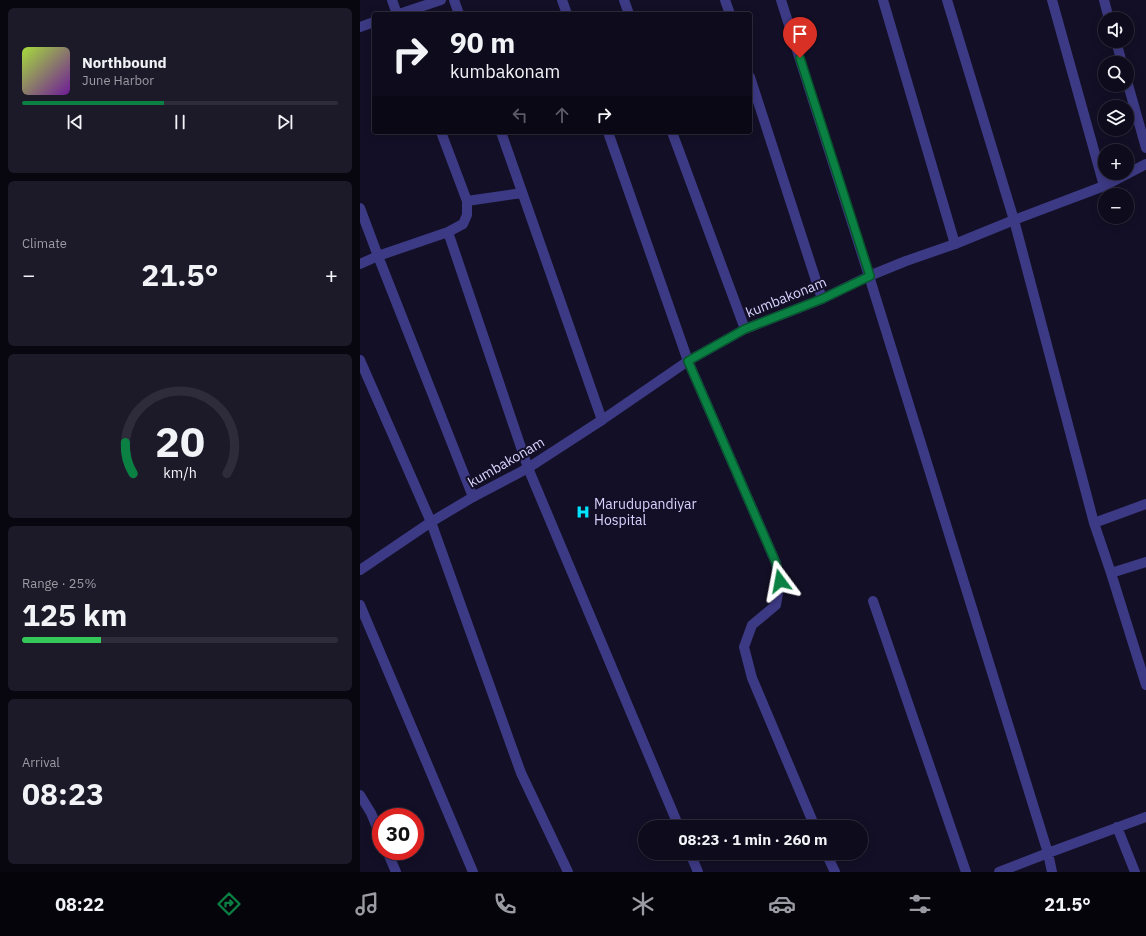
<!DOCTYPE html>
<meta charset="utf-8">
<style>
:root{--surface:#0e0b1c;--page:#1c1929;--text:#f1f3f6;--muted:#9b9ba3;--line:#2e2b3b;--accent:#0b8043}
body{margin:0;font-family:"IBM Plex Sans",sans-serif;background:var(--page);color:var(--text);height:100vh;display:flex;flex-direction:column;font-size:15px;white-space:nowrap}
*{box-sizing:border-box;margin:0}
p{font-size:13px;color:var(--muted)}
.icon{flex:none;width:22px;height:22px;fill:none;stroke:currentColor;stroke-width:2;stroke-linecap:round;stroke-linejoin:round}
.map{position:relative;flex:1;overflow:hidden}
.side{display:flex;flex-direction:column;gap:8px;padding:8px;background:#08060f;width:360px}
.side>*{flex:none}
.banner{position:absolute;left:12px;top:12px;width:380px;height:122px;border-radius:4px;box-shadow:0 2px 10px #0003,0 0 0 1px var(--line);background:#0e0b1c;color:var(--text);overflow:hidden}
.controls{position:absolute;left:738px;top:12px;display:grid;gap:8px}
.controls a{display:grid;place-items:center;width:36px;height:36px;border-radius:50%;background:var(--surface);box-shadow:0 2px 10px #0003,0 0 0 1px var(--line);font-size:20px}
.speed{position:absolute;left:12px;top:808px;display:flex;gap:8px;font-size:20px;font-weight:700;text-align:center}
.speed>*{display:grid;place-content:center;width:52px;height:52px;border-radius:50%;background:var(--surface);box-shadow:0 2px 10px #0003,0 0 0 1px var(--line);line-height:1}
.speed .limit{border:6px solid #d22;background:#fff;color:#111}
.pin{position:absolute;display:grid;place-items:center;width:34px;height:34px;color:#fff;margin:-41px -17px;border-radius:50% 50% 50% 0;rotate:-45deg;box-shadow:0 0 4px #0007}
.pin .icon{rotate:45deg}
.me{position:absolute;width:44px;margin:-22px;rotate:347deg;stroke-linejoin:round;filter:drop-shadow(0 0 3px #0008)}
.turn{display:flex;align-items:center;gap:14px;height:84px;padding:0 12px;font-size:18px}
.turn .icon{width:52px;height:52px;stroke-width:2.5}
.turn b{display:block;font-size:28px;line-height:34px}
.lanes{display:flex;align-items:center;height:38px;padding:0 12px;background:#0003;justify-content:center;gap:20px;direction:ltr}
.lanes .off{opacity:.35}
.big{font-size:30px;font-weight:700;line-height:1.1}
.side .widget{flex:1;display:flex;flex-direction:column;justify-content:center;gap:6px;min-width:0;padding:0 14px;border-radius:6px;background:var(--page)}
.side .dial{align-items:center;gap:0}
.dial svg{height:104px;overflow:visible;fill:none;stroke:var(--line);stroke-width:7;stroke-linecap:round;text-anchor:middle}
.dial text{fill:var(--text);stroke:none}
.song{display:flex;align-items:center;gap:12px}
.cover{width:48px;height:48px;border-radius:6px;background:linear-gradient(135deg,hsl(80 70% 55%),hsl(280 70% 35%))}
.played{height:4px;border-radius:2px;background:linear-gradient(90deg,var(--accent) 45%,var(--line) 45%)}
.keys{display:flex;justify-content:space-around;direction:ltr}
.heat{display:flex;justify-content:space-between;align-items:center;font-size:22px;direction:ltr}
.charge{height:6px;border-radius:3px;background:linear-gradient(90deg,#34c759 25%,var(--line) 0)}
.trip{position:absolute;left:278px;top:820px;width:230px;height:40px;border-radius:20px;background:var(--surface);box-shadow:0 2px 10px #0003,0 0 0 1px var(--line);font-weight:700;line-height:40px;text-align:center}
.menu{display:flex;height:64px;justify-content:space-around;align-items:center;background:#06040b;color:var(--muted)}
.menu .icon{width:28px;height:28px}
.menu .on{color:var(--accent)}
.menu b{font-size:18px;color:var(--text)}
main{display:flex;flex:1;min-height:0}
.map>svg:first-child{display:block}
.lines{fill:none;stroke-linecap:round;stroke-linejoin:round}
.minor{stroke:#3d3a85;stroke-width:10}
.tertiary{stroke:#3d3a85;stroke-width:10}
.route-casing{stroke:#07532c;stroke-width:10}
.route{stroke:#0b8043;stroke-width:7}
.labels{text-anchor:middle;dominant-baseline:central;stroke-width:4;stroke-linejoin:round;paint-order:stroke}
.street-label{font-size:14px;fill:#d9d4ff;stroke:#130f26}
.poi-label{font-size:14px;fill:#d9d4ff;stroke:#130f26;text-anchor:start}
</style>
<main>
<section class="side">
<div class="widget">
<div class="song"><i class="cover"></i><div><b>Northbound</b><p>June Harbor</p></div></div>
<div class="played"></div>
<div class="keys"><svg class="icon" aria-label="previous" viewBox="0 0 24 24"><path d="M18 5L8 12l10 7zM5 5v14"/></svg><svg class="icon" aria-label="pause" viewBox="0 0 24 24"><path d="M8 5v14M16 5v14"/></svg><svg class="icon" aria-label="next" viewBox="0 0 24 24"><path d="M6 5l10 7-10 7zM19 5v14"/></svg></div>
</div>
<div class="widget"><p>Climate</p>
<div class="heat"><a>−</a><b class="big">21.5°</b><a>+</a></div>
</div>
<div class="widget dial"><svg viewBox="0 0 100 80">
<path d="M14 69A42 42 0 1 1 86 69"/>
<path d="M14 69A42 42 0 0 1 8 45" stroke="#0b8043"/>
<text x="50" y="56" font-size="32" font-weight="700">20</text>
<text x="50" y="72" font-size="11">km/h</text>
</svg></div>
<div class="widget"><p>Range · 25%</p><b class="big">125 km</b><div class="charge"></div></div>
<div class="widget"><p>Arrival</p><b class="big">08:23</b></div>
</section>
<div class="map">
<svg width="786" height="872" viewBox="0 0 786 872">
<rect width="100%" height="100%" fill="#130f26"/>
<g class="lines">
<path class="minor" d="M32,0L37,14
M94,0L99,14
M202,0L207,14
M365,0L370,14
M421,0L509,276L688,853L692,872
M523,0L595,244
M587,0L654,220L734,523L751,573L786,685
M692,0L744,186
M744,0L749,19
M39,14L81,0
M0,27L14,22
M756,41L762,63
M390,77L462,299
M767,81L786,148
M141,132L242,420
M248,132L328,361L416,563L420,581L416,605L392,625L384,647L392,678L455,827
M107,201L162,193
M0,208L18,256L113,497
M88,232L168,468L319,827
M0,264L18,256L88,232L103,224L107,215V201L81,132
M0,360L71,522L161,773L208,872
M734,523L786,504
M751,573L786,562
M513,601L606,872
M0,605L113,872
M0,795L11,813L21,837
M757,827L775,872
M27,851L36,872
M330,853L338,872
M466,853L475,872
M639,872L688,853L786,817"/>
<path class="tertiary" d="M264,0L269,14
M312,132L385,329
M0,570L71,522L113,497L168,468L242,420L328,361L385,329L462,299L509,276L546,261L595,244L654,220L744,186L786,164"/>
</g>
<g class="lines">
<g class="route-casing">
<path id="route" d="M420,581L416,563L328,361L385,329L462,299L510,276L440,58"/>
</g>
<use href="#route" class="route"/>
</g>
<defs>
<g id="hospital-bare" transform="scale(1.08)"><path d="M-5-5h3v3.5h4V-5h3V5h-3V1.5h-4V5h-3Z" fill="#00e5ff" stroke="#130f26" stroke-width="2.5" paint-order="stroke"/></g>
</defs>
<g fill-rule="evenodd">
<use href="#hospital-bare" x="223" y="512"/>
</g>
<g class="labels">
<g class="street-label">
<text transform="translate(426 297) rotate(-22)">kumbakonam</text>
<text transform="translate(146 462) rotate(-30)">kumbakonam</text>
</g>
<g class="poi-label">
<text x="234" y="504">Marudupandiyar<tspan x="234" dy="16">Hospital</tspan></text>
</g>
</g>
</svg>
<div class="controls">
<a><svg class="icon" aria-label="sound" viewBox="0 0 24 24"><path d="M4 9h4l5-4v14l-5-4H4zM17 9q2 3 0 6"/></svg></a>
<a><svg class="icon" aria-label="search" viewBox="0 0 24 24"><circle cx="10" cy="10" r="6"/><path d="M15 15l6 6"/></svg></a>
<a><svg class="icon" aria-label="layers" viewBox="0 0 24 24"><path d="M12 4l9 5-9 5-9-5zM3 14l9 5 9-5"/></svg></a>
<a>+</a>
<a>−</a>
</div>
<div class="speed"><div class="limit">30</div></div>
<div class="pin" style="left:440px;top:58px;background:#d93025"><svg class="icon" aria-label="arrive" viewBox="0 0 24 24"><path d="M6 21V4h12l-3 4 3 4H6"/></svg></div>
<svg class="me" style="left:420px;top:581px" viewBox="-20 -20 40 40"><path d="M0-17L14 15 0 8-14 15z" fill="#0b8043" stroke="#fff" stroke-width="4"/></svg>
<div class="trip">08:23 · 1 min · 260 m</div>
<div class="banner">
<div class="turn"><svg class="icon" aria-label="right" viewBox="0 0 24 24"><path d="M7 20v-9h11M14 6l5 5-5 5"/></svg><div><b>90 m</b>kumbakonam</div></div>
<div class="lanes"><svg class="icon off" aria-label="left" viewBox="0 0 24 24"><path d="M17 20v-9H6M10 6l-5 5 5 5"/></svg><svg class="icon off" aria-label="ahead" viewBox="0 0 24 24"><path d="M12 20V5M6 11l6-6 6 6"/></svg><svg class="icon" aria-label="right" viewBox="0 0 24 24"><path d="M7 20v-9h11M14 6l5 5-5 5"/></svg></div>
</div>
</div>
</main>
<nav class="menu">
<b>08:22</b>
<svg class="icon on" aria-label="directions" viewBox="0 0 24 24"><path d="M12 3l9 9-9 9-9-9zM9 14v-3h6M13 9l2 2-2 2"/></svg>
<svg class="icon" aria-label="music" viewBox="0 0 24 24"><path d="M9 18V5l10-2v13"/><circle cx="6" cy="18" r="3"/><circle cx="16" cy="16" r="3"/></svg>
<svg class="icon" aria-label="phone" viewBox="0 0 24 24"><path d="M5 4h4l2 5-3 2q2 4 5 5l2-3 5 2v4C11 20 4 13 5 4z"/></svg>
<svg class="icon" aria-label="climate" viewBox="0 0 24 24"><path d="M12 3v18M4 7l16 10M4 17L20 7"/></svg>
<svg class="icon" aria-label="car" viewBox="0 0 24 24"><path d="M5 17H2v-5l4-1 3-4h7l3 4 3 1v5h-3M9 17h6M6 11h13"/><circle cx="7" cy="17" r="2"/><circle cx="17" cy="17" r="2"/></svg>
<svg class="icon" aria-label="filters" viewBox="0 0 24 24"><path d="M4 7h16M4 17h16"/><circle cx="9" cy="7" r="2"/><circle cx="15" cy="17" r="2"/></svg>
<b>21.5°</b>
</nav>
